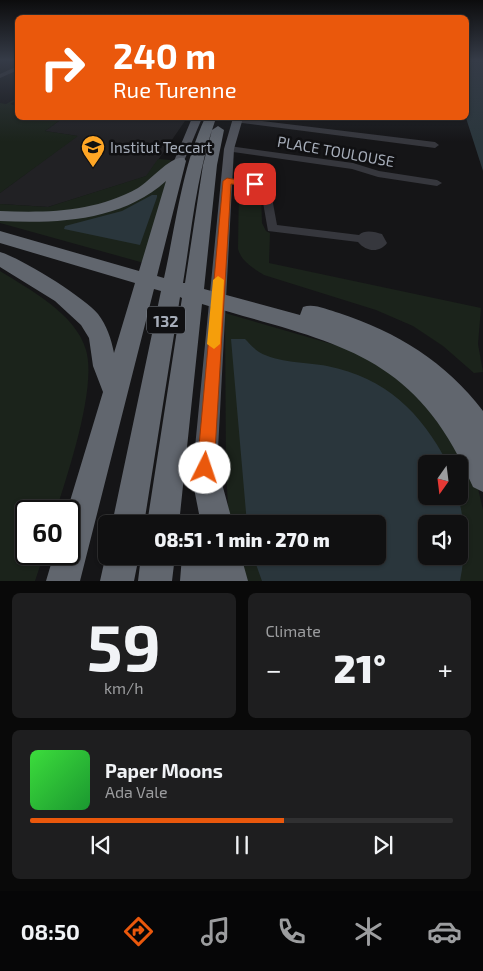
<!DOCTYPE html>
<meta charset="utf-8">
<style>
:root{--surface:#101011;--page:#1e1e1f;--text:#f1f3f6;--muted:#9c9d9f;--line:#303031;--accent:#ea580c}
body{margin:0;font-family:"Exo 2",sans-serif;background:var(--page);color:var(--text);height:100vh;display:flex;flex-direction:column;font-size:19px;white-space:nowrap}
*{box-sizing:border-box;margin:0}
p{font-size:16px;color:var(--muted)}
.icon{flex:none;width:28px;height:28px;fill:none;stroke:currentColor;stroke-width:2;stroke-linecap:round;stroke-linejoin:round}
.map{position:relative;height:581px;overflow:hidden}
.drawer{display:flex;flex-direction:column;gap:12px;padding:12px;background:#090909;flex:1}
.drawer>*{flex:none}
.guide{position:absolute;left:15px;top:15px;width:454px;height:105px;border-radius:8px;box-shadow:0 1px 4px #0004,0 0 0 1px var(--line);background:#ea580c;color:#fff;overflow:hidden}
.needle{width:32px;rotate:194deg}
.tools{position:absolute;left:418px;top:455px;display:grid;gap:10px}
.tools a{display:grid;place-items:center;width:50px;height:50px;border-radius:8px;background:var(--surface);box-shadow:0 1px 4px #0004,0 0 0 1px var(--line);font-size:25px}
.speed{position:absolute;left:15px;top:500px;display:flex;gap:10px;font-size:25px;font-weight:700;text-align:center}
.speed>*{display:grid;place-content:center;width:65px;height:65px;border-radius:50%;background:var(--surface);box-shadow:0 1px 4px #0004,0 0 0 1px var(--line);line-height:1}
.speed .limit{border:2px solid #111;border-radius:8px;background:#fff;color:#111}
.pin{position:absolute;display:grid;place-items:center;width:42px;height:42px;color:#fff;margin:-21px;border-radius:10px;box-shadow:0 2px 8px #0006}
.me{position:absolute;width:55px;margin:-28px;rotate:4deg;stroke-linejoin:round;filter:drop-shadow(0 0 4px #0008)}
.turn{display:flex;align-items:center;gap:18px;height:105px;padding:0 15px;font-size:22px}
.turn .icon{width:65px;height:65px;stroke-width:2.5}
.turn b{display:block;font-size:35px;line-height:42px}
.big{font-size:38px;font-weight:800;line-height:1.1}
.drawer .card{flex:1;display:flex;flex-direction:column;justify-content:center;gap:8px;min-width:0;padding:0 18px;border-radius:8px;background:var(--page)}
.drawer .dial{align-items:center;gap:0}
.dial b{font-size:65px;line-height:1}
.song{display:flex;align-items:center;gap:15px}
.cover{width:60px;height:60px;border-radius:8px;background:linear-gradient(135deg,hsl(120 70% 55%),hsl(130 70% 35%))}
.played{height:5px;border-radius:2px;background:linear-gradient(90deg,var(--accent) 60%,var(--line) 60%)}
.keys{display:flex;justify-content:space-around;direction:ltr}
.heat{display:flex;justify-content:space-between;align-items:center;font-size:28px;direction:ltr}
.drawer .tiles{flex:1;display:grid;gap:12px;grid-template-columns:1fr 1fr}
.card:last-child{grid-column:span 2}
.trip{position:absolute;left:98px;top:515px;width:288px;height:50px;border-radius:8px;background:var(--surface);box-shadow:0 1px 4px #0004,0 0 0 1px var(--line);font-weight:800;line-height:50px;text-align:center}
.tab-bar{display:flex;height:80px;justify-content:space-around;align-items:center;background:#060607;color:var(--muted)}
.tab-bar .icon{width:35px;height:35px}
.tab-bar .current{color:var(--accent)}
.tab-bar b{font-size:22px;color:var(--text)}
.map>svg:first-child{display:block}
.built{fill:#212124}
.green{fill:#1b231b;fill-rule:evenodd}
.water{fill:#2a363c;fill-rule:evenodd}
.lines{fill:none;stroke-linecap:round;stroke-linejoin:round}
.minor{fill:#36373d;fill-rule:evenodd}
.major{fill:#51545c;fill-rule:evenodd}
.highway{fill:#61666e;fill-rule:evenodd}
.route{fill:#ea580c;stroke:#983908}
.slow{fill:#f59e0b}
.labels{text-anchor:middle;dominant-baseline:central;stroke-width:5;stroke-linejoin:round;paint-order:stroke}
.far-poi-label{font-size:15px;fill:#a6adb9;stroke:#101012;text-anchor:start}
.far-street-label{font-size:15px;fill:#a6adb9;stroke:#101012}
.shield{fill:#101012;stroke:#797e87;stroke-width:1}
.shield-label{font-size:16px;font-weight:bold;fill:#a6adb9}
</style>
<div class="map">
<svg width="483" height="581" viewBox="0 0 483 581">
<rect width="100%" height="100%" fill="#151517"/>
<path class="built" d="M63,118H187L147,176L48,207L0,204V193L77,136L45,131Z"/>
<path class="green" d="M17,98V100L10,104L17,106L18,118H63L45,131L78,136L0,193V103L6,104Z
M158,159L171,160L167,166L129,196L69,213L0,212V204L48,207L146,176Z
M168,176L144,263L0,223V220L85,217Z
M244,184L261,192L262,223L266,231L270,233L269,263L481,308L478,344L483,372L474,373L443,346L413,326L376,310L264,275C254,269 241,261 238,249L239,185Z
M0,271C29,289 76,314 86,350C97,387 68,473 56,511H26V554H44L35,581H0Z
M225,313L356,351L389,369L443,424L477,484L483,510V581H242L235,556H376V524H229L226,471ZM426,464H459V496H426ZM426,524H459V556H426Z"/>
<path class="water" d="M466,60H483V171L466,118Z
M152,195H157V197L140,245L64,229L65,226L122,211Z
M231,339H245C249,343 254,349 259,352C277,363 307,362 327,366C386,378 421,412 448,464H426V496H458C466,527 466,550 460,581H262L253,556H376V524H247ZM426,524H459V556H426Z"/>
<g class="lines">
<path class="minor" d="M18,66V70L0,78V74Z
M237,118L435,142L439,145L435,148L234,122L233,120Z
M229,146L353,163L379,171L437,180L442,183L437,186L378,177L352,169L226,151V147Z
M227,178L250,180L270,187L277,225L359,235C365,229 375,232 382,234L387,243C380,253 366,252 358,242L268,231L261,191L248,186L223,183V179Z"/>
<path class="major" d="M192,118H202L184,161L179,164L175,163L174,161Z
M233,118H243L234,149L217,468L213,476L205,480L197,476L193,468L224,149Z"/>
<path class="highway" d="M205,118H216C197,171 192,228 183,283H185L203,165L212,130L218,126L224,130L217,165L204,289L300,315L303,307C314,303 328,310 339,313C397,332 446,362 483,411V492L473,487C415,349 331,343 202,304L179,524H147L182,298L180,297L144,524H112L161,291L154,289L80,581H46L54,554H69V511H67L103,392L93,366L89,338L81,325L55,301L0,267V252C21,258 84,297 98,314C107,326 111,338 114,353L135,283L0,243V231L139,271L166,181C122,221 57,224 0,221V211C48,213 95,212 138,188C150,181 171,155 184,158L186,161L157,276L164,278C176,224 182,167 205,118Z
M205,453L215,458L233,524H201L190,468L195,458Z
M106,554V556H139L134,581H100Z
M141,556H175L172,581H138Z
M182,556H241L248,581H180Z"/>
</g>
<linearGradient id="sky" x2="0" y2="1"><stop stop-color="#0c0c0d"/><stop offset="0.42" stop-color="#353b47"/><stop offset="1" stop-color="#353b47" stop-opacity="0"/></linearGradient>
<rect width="483" height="142" fill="url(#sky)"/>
<path class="route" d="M227,178L259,184L255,186L231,184L214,468L211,474L205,477L199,474L197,468L223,181Z"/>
<path class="slow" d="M218,276L224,280L220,344L214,349L207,344L213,280Z"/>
<defs>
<g id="university-pin" transform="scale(1.25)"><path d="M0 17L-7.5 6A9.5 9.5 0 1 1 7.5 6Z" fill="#ffa625" stroke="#101012"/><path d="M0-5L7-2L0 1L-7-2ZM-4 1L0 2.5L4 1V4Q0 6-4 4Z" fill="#111"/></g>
</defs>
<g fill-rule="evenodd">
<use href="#university-pin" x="93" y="147"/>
</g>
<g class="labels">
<g class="far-poi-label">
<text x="110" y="147">Institut Teccart</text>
</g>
<g class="far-street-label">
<text transform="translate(336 151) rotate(10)">PLACE TOULOUSE</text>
</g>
<rect class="shield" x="147" y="306.5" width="38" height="27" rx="4"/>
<g class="shield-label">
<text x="166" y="320">132</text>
</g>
</g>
</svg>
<div class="tools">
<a><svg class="needle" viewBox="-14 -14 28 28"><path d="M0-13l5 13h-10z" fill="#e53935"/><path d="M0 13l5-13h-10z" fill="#9c9d9f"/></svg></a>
<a><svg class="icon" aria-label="sound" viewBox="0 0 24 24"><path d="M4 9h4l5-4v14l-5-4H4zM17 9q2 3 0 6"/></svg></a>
</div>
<div class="speed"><div class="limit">60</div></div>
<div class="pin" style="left:255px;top:184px;background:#d93025"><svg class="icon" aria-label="arrive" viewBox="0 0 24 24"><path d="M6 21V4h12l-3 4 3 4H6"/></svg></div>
<svg class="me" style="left:205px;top:468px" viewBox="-20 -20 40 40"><circle r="19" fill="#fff"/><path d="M0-13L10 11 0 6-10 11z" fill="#ea580c"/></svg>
<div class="trip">08:51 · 1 min · 270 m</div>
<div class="guide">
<div class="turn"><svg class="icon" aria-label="right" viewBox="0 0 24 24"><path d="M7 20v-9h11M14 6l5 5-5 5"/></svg><div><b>240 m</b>Rue Turenne</div></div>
</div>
</div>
<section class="drawer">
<div class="tiles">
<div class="card dial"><b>59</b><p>km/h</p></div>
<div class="card"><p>Climate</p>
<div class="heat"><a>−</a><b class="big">21°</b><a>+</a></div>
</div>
<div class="card">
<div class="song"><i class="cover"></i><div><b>Paper Moons</b><p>Ada Vale</p></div></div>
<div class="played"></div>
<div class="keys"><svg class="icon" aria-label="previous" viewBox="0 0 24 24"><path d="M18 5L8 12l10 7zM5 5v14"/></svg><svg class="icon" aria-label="pause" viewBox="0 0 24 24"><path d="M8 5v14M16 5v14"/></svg><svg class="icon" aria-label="next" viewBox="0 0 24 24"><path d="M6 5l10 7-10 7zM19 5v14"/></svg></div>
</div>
</div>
</section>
<nav class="tab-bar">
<b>08:50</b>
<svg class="icon current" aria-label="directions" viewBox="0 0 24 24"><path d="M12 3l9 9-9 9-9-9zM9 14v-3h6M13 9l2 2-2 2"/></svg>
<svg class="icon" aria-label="music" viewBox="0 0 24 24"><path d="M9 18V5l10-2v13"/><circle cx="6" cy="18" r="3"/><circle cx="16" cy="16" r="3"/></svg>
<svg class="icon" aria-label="phone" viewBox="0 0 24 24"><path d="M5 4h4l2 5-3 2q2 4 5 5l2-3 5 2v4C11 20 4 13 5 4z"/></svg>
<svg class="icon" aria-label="climate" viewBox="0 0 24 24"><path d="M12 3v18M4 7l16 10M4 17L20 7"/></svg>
<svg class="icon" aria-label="car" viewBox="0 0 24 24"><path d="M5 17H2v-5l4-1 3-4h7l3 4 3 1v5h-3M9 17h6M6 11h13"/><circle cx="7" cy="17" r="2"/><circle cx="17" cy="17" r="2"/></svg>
</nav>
